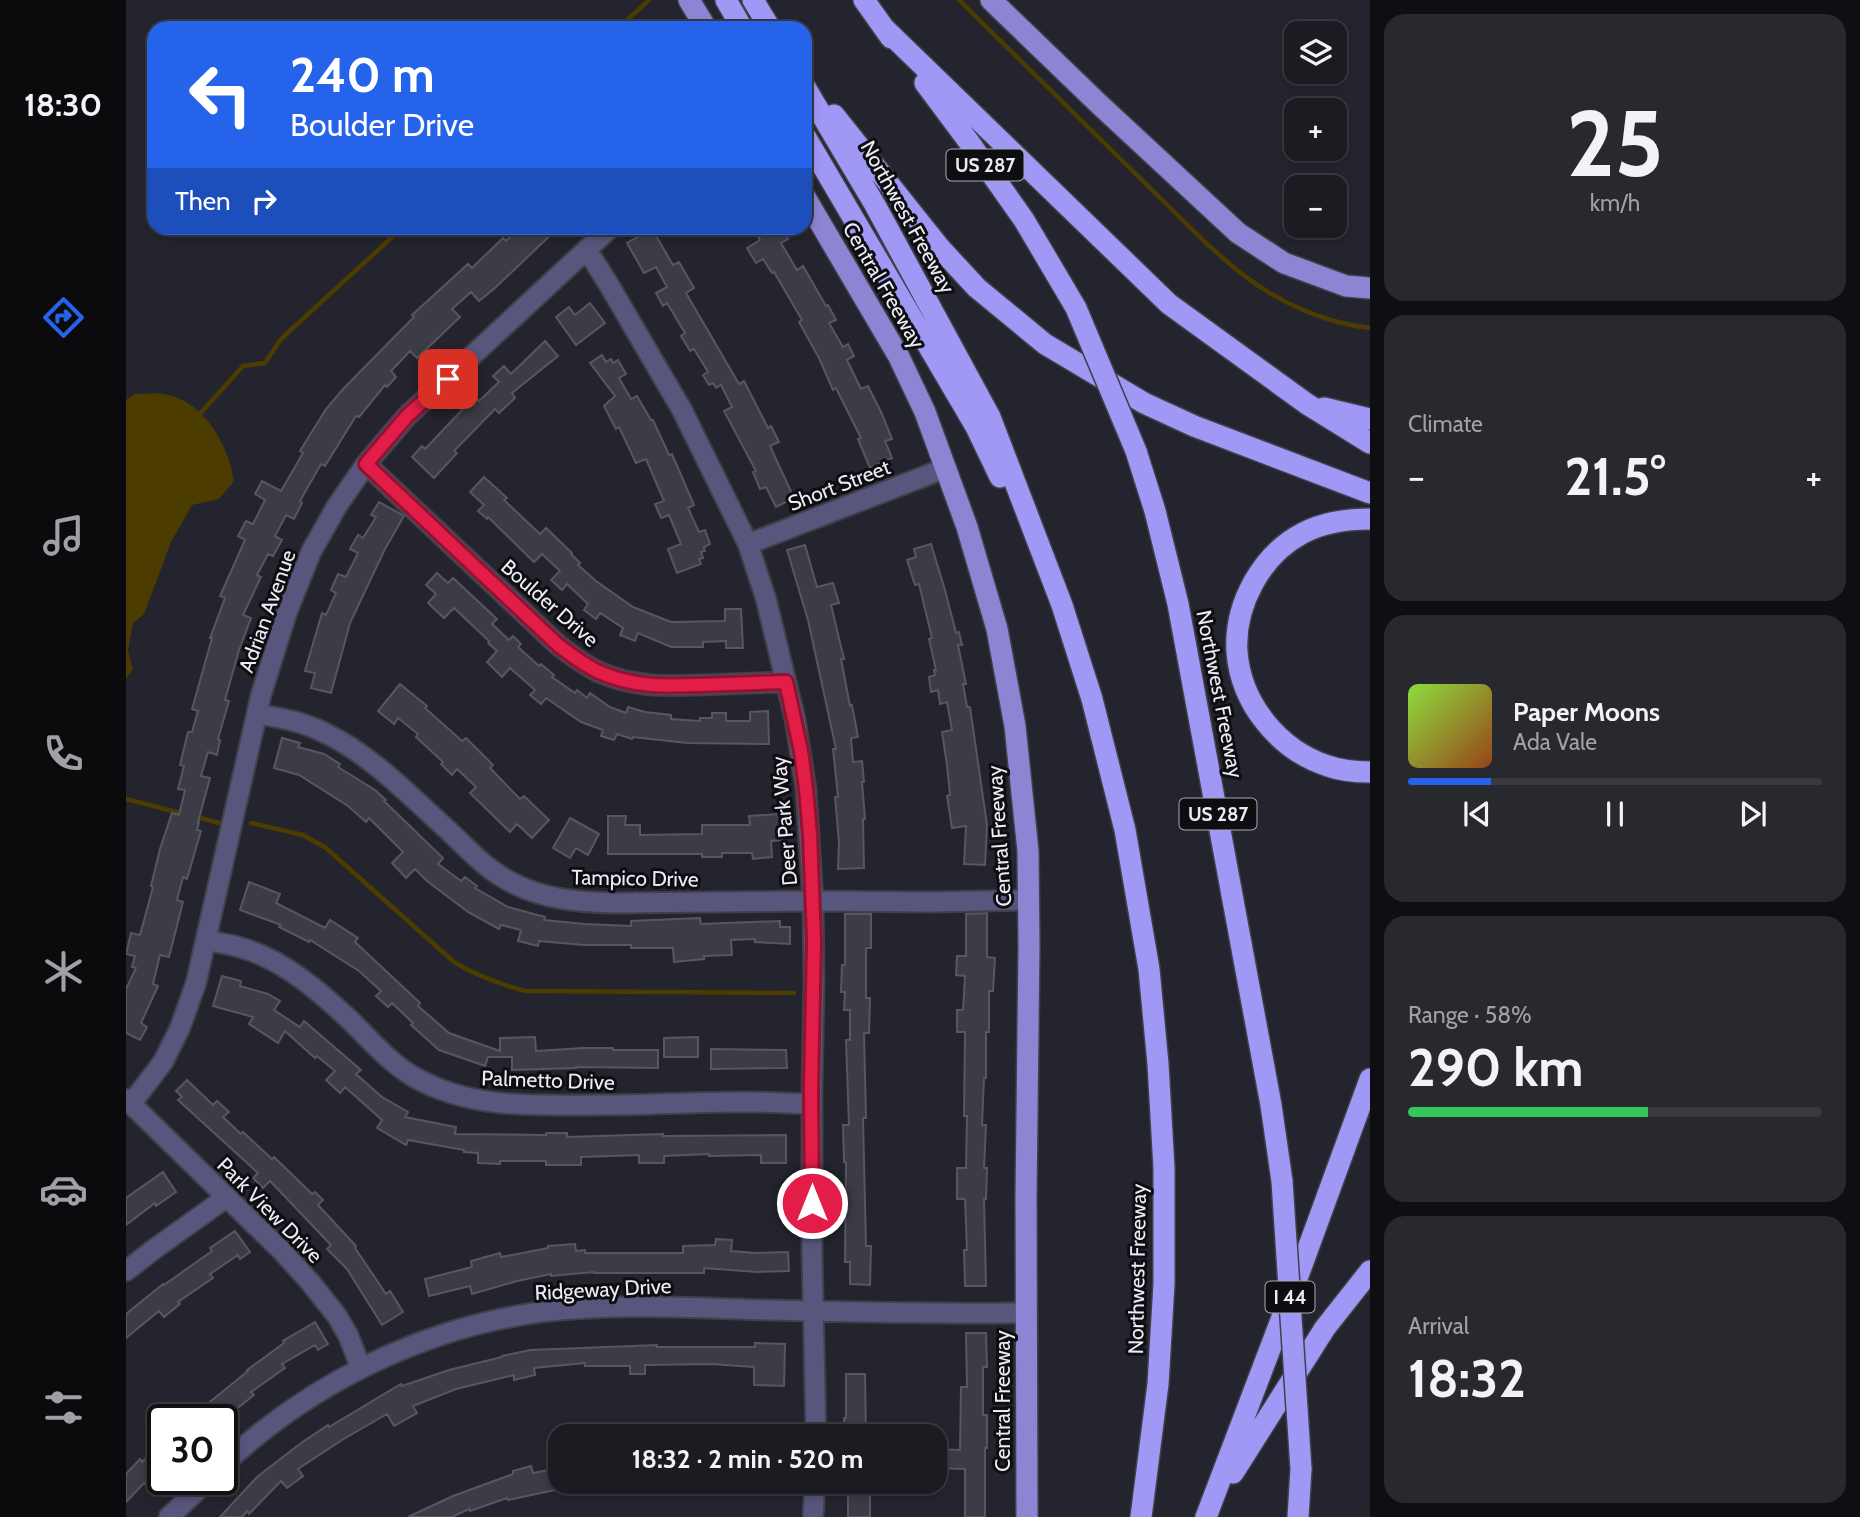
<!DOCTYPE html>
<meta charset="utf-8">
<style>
:root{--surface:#1b1b22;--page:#28282f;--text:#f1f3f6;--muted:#a0a1a5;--line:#393940;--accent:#2563eb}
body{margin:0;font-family:Cabin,sans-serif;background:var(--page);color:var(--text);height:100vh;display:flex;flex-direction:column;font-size:26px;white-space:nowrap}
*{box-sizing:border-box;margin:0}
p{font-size:23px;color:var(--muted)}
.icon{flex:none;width:38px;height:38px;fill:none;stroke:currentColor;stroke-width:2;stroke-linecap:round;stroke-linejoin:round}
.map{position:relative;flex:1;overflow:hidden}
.sheet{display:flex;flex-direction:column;gap:14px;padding:14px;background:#0f0f13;width:490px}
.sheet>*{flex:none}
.banner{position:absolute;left:21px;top:21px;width:665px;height:214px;border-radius:21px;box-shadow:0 4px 10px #0003,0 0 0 2px var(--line);background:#2563eb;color:#fff;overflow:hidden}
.fabs{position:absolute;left:1158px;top:21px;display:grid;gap:14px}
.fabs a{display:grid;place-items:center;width:63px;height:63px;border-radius:14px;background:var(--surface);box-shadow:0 4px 10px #0003,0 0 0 2px var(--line);font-size:35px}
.speed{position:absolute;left:21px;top:1404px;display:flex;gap:14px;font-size:35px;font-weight:700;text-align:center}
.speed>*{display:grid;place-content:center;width:91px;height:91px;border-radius:50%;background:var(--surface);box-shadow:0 4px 10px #0003,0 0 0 2px var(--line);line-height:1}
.speed .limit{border:4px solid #111;border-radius:10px;background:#fff;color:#111}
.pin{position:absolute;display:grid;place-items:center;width:60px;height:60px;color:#fff;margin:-30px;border-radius:14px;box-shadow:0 4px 10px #0006}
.me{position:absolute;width:77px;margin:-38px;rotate:0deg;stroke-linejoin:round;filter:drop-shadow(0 0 5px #0008)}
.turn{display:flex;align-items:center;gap:24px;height:147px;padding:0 28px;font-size:32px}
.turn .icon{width:91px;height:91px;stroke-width:2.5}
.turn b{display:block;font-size:49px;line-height:60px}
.then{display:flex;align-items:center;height:66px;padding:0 28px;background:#0003;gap:14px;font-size:26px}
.big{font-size:52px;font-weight:700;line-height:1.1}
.sheet .card{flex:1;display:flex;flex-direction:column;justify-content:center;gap:10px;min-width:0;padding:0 24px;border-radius:21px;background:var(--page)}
.sheet .dial{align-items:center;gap:0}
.dial b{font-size:91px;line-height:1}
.song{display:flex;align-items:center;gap:21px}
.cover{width:84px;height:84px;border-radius:10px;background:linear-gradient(135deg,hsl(90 70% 55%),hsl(20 70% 35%))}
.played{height:7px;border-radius:4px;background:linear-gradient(90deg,var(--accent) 20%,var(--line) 20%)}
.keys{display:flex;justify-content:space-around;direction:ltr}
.heat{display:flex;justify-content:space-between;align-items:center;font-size:38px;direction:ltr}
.charge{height:10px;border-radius:5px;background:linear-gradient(90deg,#34c759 58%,var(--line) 0)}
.trip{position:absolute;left:422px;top:1424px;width:399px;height:70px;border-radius:21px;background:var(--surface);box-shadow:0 4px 10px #0003,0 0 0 2px var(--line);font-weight:700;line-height:70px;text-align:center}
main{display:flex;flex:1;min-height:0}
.tab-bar{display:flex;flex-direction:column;width:126px;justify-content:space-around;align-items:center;background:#0b0b0e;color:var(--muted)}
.tab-bar .icon{width:49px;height:49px}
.tab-bar .active{color:var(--accent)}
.tab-bar b{font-size:32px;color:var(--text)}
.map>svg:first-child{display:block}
.water{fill:#4c3c00}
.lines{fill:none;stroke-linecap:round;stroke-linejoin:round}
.stream{stroke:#4c3c00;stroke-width:4.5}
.building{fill:#3c3c47;stroke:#575763;stroke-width:2}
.minor-casing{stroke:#40404a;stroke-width:23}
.major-casing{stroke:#40404a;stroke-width:24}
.highway-casing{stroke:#40404a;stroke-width:24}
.minor{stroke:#58567c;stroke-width:19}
.major{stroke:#8b85d3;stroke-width:21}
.highway{stroke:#9f98f5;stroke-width:21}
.highway-bridge-casing{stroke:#40404a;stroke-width:24;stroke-linecap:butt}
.highway-bridge{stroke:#9f98f5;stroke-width:21}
.route-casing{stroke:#92132f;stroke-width:18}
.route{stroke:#e11d48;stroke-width:12}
.labels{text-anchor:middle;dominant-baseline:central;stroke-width:6;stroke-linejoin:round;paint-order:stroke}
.shield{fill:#0e0e12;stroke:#a9a9b0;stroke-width:2}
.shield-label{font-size:19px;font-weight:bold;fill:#ececf4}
.street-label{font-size:21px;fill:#ececf4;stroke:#0e0e12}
</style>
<main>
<nav class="tab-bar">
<b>18:30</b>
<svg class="icon active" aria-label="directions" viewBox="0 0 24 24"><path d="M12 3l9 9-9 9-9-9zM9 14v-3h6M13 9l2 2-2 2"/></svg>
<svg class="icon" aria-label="music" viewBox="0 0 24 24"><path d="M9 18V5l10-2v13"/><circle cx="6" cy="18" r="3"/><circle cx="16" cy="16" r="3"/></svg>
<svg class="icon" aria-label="phone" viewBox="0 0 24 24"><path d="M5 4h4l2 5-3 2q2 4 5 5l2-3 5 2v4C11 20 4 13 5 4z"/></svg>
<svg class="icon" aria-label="climate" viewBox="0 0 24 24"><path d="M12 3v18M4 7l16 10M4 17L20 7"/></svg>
<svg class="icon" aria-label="car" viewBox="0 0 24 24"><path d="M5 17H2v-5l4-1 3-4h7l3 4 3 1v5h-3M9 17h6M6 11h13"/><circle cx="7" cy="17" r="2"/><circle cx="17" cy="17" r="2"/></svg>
<svg class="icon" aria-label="filters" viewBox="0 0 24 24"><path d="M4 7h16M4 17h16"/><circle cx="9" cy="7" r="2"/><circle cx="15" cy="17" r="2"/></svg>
</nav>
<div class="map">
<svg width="1244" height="1517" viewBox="0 0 1244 1517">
<rect width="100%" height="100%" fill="#24242e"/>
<path class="water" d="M8,394C20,394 35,392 46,396C81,406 103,448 108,481L93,499L66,505L45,542L18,614L7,623L2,651L7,669L0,679V400Z"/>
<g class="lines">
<path class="stream" d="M833,0L1083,246C1094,255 1104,265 1116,274C1152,302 1198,323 1244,328
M492,28L523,0
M72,416L117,366L139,363L155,339L276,228
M0,799L58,814
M70,817L93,823
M125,823L177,835L200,848L328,962C350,976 374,984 399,991L668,993"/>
</g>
<path class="building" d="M393,228H432L370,287L353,301L345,292L326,309L334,317L291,358L284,351L265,371L270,377L261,387L259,385L233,417L230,416L199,466L195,464L174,501L176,503L168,519L160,515L149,536L156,540L147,556L142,554L131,575L135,577L117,615L125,618L113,650L99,700L103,701L92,739L94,740L91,755L82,752L75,776L84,778L72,822H73L71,830L75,831L61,879L57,877L51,900L57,902L43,957L34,955L27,984L32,986L15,1023L21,1027L14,1040L0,1033V989L10,968L6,967L9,956L0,954L5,933L14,935L27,887L25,886L34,849L46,813L53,815L59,790L52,789L58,766L54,765L62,732H66L72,711L66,709L86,638H84L99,598L94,596L119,540L112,536L120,521L127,524L139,500L129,494L136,481L155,491L177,453L174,451L200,409L218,388L288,317L286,315L342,264L346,268L377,238L380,241Z
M627,228H656L662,239L655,243L671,270L677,266L700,306L702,305L710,320L703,323L717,347L722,344L728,356L721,360L735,389L742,386L756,414L766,439L759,441L766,458L744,468L732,439L735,438L710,388L707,390L693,358L673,322L676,320L648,272L646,273L637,259L630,263L621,248L634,240Z
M526,229L547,265L553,262L568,288L560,293L613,384L618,381L642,428L645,426L653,442L644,446L668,498L650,507L640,487L634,489L627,472L630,471L598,411L606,407L595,385L590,388L587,383L583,385L577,375L582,372L568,349L564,351L555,336L559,333L541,303L537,306L530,293L541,287L530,267L518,273L501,243Z
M464,303L479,323L450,345L430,317L443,307L449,315Z
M419,341L432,356L386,393L389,398L373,413L369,409L328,451L331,453L308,478L286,457L296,446L299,449L336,410L334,408L347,395L353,401L373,382L367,376L378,366L385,374Z
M476,355L480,362L485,359L487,363L492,360L500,374L493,378L505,399L511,396L525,420H527L543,455L546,454L568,505L562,508L573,532L579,530L584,544L578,547L579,551L575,552L577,558L573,559L575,564L551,573L542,549L555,544L543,515L535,518L529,504L538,501L520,459L510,463L493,427L490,429L478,406L489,396L464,363Z
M358,477L381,498L378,500L414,534L420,528L446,553L445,554L454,563L452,565L470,581L507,607L545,622L599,621V609H615L617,648H600V641L577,642V647H545L512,633L509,641L494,635L497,628L474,613L470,619L458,610L462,604L441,584L436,590L425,580L434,571L416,554L408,562L362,517L361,519L352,511L358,505L344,492Z
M253,502L278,516L259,549L224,623L205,693L185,688L189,673L179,671L196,613L200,615L210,593L205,590L212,574L220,577L232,553L224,549L232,535L237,538L250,517L245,515Z
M805,544L819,590L830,633L833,632L836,645H832L840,684H837L841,707H844L861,825L859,865L838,864L840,826L826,828L821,796L824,795L821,765L816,732L826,730L821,702L814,704L812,690L805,692L803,677L809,675L808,670H810L803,639L806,638L793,584L789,585L781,560L790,557L788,549Z
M679,545L691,587L707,583L713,603L705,605L718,659H715L724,706L726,705L732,737L725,738L727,762L736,761L738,782H736L739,819H737L738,868L712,869L713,842L709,797H712L707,749H710L682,620L661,550Z
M311,573L322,583L327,578L371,619L366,624L383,640L387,636L395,644L392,647L413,666L415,664L428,675L426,677L449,693L451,690L461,698L464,693L484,707L500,713L502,707L519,712L545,715V719L574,721V718H586V713H600V721H624V712L642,711L643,744L561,743L507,737L506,739L491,734L488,740L475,736L477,730L455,722L420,698L415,704L404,695L409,690L384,668L376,677L361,662L371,651L362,643L363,641L328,608L318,618L302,603L310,594L300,585Z
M274,684L301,706L299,708L336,741L340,738L367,765L364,768L394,799L398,796L423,820L406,838L391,824L384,832L344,793L350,787L331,769L326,775L315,764L317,762L290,737L292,734L272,718L268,724L252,711Z
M156,738L174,743L172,747L198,754L214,764L212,767L249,790L260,800L258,801L317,858L312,864L335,881L339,877L351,886L349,888L382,907L419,917L418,920L459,924L505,926V921L574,918L575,924L654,921V927H664V944L629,942V939L605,940L606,955L578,956V959L548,962L547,948H505V945H458L413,941L412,946L392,941L395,930L375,925L373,929L342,912L301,881L289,869L280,878L266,863L277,852L243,818L240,822L222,806L173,775L148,768Z
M653,814L656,840L645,841L646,857L627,859L626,853H596V857H576V854H482V816H500L499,825H514V835L576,834V825H624L623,816Z
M444,818L473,834L462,855L450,848L444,858L427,848Z
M123,882L154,894L150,903L199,928L204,920L232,938L229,942L294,1003L292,1006L323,1033L374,1051V1038L409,1037L410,1051L457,1048H487V1050H532V1068L450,1067V1068L386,1070V1057H362L359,1066L313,1050L285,1025L287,1023L266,1003L262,1007L250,996L255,991L233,971L184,940L183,942L153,927L155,925L114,910Z
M861,913V957L869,958L867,991H863V1032H860V1078H858L856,1125H860L858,1168H861L860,1199H858L860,1286H839L838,1250H841L839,1199H831V1168H840L841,1116H838L839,1032H831V1010H837L839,976L830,975L831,956H840V914Z
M719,914H745V948H740V998H744L743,1033H738L740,1118H737L740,1246H745L744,1285L724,1284V1262H719L720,1162H718L717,1125H723L720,1040H724V1010H718L719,992H715L716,965H719Z
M96,976L115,981L114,986L142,994L154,1001L148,1010L174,1027L178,1021L235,1070L230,1074L256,1097L282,1112L279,1117L330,1127L329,1134L420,1135V1133H441V1137L537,1134V1136L660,1135V1163H635V1155L583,1156V1154L538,1156V1163H513V1155L455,1157V1165H420V1161H374V1164L352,1163V1153L338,1152V1150L282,1140L280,1145L251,1128L256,1120L219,1087L214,1093L200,1080L209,1071L191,1056L189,1058L159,1031L152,1043L123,1024L127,1017L87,1006Z
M572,1037V1057H538V1038Z
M585,1049L660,1050L661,1068L585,1069Z
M61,1080L87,1105L91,1101L103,1112L97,1117L115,1134L117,1132L146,1159L148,1157L186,1194L189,1192L197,1200L192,1205L230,1246L229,1248L260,1294L264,1291L277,1312L256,1325L221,1269L201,1249L205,1245L144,1181L137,1188L127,1178L132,1173L52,1100L56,1097L50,1091Z
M37,1172L50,1192L30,1206L29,1203L0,1225V1198Z
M109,1231L124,1252L114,1259L112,1255L84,1274L87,1278L52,1302L54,1304L38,1317L33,1311L0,1338V1314L37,1284L38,1285L86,1251L84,1248Z
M590,1239L606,1240L605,1251L630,1253L662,1252L663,1271L631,1272L578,1268V1273H468V1272L425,1276V1274L391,1281L346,1294L344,1286L303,1296L299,1279L346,1267L345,1261L374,1253L375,1257L422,1248V1246L449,1244L450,1251L459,1250V1253H557V1246L589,1245Z
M189,1322L202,1344L192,1350L189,1345L156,1364L159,1368L125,1392L128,1395L98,1419H57L78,1403L80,1405L122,1371L121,1370L158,1343L157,1341Z
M840,1333H860L861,1367H857V1415H861V1448H859V1517H839V1469L808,1468V1449L834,1450L835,1387H841Z
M629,1343L659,1344L658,1386L628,1385V1367L585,1364L519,1365V1374H504V1366H459V1363L408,1368L409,1375L388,1380V1375L330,1389L287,1406L291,1413L268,1426L261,1414L216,1440L172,1469L177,1476L161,1488L155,1481L123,1514L121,1511L116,1517H94L131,1477L175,1443L202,1425L203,1427L275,1384L276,1386L323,1370L376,1357V1356L404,1350L531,1345V1347H629Z
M720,1374H739L740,1437H718V1418H720Z
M37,1441V1470L31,1476L33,1477L23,1487L18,1483L0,1502V1474L14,1459L16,1462Z
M405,1466L407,1473L434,1468V1489L382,1500L381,1498L344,1511L343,1509L326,1517H282L327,1496L387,1474V1471Z
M722,1482H744V1517H722Z"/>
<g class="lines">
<g class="minor-casing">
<path id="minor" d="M461,250L483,285L556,410L622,544L640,599L669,719L680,789L687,901L688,981L686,1090V1252L690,1437
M240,464L432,645C445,655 458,665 473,672C507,687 537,686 573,685C602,684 631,683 660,682
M622,544L820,468
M132,714C156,718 178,722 199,733C246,755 287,799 325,833C343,850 360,869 383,881C415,899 451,902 487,903L687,901L806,902L903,900
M80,940C92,943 104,944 116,948C158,960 194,992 225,1021C244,1040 264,1063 288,1077C346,1110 410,1105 474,1105C522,1105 569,1102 617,1102C640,1102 663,1103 686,1104
M0,1099L156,1251L184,1282L211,1316L222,1335L235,1368
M5,1104L37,1062L54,1028L70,983L135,695L161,612L185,552L211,506L240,464L281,416L484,228
M0,1271L27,1250L101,1197
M96,1466C183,1384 296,1328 415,1312C490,1303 567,1308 642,1310C728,1312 814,1314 901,1313
M43,1517L83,1479
M687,1517L689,1482"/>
</g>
<g class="major-casing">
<path id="major" d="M563,0L580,28
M865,0L974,105L1112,233L1158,263L1220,286L1244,288
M679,197L773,357L799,412L841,527L871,629L889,726L902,851L903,945L900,1197L901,1517"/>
</g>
<g class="highway-casing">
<path id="highway" d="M600,0L616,28
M627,0L644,28
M738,0L765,38
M759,29L1043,304L1181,404L1244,443
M799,83L843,142L898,220L950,308
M679,87L749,205L864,417L936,605L966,699L999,830L1023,969L1032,1064L1038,1168V1284L1032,1384L1015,1517
M708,115L814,248L851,288L919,344L1018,403L1068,426L1244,493
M679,136L850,427L874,477
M1198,408L1244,419
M1010,451L1029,511L1052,604L1145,1105L1156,1181
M1244,519C1221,519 1198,522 1177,533C1135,555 1108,605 1111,652C1115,704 1153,750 1202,766C1216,771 1230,772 1244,772
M1107,1473L1199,1328L1244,1271
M1080,1517L1176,1265L1244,1079
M1172,1517L1175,1469"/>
</g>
<use href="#minor" class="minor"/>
<use href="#major" class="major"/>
<use href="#highway" class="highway"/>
<g class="highway-bridge-casing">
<path id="highway-bridge" d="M950,308L1010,451
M1156,1181L1175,1469"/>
</g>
<use href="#highway-bridge" class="highway-bridge"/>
</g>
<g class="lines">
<g class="route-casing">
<path id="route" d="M322,379L281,416L240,464L432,645C445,655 458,665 473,672C507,687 537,686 573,685C602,684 631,683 660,682L675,751L680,789L684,835L688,941L685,1090L686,1203"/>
</g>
<use href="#route" class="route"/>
</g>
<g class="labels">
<g class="shield">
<rect x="820.5" y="149.5" width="77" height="31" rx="5"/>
<rect x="1053.5" y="798.5" width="77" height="31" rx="5"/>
<rect x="1139.5" y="1281.5" width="49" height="31" rx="5"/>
</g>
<g class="shield-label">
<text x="859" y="165">US 287</text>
<text x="1092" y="814">US 287</text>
<text x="1164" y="1297">I 44</text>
</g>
<g class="street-label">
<text transform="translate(782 217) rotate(61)">Northwest Freeway</text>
<text transform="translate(758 285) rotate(60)">Central Freeway</text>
<text transform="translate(713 485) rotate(-21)">Short Street</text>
<text transform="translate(424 603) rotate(41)">Boulder Drive</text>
<text transform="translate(141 611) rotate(-70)">Adrian Avenue</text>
<text transform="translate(1094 694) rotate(79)">Northwest Freeway</text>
<text transform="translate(658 821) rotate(-95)">Deer Park Way</text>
<text transform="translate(873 836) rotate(-94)">Central Freeway</text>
<text transform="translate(509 878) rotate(1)">Tampico Drive</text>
<text transform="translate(422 1080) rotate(2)">Palmetto Drive</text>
<text transform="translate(144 1210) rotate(45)">Park View Drive</text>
<text transform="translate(1011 1269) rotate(-89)">Northwest Freeway</text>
<text transform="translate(477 1289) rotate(-3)">Ridgeway Drive</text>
<text transform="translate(876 1401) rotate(-90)">Central Freeway</text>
</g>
</g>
</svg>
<div class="fabs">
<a><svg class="icon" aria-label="layers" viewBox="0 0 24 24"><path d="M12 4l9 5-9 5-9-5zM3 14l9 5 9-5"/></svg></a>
<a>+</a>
<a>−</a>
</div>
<div class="speed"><div class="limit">30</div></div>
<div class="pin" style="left:322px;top:379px;background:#d93025"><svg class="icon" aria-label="arrive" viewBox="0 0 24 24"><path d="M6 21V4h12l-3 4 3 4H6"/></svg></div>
<svg class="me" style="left:686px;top:1203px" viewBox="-20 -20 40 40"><circle r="17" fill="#e11d48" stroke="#fff" stroke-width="3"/><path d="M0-11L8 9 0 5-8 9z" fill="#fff"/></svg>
<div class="trip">18:32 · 2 min · 520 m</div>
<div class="banner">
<div class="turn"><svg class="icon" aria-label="left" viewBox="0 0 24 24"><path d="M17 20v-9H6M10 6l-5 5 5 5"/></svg><div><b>240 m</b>Boulder Drive</div></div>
<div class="then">Then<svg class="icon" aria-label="right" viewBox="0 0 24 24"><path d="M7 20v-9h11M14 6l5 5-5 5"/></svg></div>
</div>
</div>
<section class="sheet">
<div class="card dial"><b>25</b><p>km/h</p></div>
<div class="card"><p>Climate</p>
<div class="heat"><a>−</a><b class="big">21.5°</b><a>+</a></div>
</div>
<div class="card">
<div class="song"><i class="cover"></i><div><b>Paper Moons</b><p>Ada Vale</p></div></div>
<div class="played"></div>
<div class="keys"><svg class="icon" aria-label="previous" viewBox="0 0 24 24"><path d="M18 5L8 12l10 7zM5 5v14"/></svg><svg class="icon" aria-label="pause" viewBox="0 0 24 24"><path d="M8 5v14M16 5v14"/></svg><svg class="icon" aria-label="next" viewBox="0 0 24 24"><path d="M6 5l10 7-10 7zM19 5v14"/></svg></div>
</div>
<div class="card"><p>Range · 58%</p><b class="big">290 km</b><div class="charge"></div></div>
<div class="card"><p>Arrival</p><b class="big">18:32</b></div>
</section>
</main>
